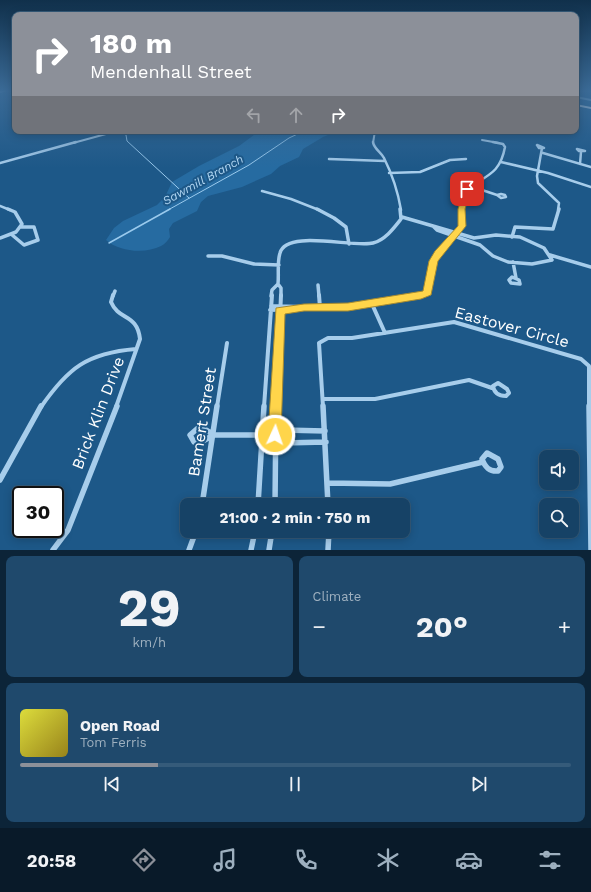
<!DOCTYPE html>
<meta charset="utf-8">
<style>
:root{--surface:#164266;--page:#1f496c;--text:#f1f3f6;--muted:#9eb0bf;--line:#355b7a;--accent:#8c9099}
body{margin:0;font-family:"Work Sans",sans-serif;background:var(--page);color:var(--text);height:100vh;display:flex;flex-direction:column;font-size:15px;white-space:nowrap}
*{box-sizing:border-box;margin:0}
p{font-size:13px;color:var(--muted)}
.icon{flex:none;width:22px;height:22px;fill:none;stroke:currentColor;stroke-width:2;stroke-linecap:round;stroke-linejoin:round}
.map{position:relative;height:550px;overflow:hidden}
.sheet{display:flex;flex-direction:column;gap:6px;padding:6px;background:#0c2438;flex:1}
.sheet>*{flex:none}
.guide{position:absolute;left:12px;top:12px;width:567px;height:122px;border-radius:8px;box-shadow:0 2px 10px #0003,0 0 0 1px var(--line);background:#8c9099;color:#fff;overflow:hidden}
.controls{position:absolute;left:539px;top:450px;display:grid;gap:8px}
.controls a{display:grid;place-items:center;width:40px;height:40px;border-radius:8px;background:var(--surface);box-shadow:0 2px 10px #0003,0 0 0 1px var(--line);font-size:20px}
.speed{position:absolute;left:12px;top:486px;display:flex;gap:8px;font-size:20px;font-weight:700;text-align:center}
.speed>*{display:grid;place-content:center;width:52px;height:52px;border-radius:50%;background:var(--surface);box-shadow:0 2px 10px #0003,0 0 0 1px var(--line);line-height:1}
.speed .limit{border:2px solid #111;border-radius:6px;background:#fff;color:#111}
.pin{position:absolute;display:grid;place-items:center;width:34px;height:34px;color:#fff;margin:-17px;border-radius:8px;box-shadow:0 2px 6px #0006}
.me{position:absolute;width:44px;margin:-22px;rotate:3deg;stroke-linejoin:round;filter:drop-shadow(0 0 3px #0008)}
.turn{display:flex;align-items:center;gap:14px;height:84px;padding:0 12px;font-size:18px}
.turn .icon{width:52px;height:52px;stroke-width:2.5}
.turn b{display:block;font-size:28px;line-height:34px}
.lanes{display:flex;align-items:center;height:38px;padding:0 12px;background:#0003;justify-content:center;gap:20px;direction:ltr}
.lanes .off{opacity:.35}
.big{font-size:30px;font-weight:700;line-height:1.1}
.sheet .tile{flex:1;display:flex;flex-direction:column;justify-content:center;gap:6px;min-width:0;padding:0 14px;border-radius:8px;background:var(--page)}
.sheet .dial{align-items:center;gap:0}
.dial b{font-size:52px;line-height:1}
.song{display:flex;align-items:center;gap:12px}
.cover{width:48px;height:48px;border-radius:6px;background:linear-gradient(135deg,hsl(60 70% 55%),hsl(50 70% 35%))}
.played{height:4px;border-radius:2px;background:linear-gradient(90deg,var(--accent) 25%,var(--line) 25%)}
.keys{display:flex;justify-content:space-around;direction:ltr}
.heat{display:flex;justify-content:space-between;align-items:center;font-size:22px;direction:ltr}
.sheet .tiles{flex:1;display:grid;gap:6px;grid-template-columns:1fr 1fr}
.tile:last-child{grid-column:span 2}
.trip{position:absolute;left:180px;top:498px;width:230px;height:40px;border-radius:8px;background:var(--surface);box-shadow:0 2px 10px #0003,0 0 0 1px var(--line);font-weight:700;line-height:40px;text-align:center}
.tabs{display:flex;height:64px;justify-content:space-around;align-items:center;background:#091a29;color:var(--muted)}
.tabs .icon{width:28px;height:28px}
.tabs .on{color:var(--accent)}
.tabs b{font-size:18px;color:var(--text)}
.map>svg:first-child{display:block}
.green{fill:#266ba1}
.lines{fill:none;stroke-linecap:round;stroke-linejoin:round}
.stream-far1{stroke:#9acaed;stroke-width:1}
.stream{stroke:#9acaed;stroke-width:1.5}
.minor-far4{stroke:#a7cdeb;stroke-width:2}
.minor-far3{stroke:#a7cdeb;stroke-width:2.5}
.minor-far2{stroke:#a7cdeb;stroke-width:3.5}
.minor-far1{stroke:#a7cdeb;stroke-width:4}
.minor{stroke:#a7cdeb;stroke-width:5.5}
.primary{fill:#ecf5ff;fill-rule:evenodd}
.motorway{fill:#fff;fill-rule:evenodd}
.route{fill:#ffd54a;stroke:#a68a30}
.labels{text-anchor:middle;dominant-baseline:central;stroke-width:4;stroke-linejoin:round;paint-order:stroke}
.far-water-label{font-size:12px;font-style:italic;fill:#b2d7f3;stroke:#1d5888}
.near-street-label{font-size:16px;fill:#fff;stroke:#1d5888}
</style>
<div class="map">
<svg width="591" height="550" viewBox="0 0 591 550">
<rect width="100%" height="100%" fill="#1d5888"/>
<path class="green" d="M338,131L323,137L303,149L299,157L280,166L271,174L242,187L208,196L201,202L197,211L173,223L169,229L170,237C168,240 165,244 161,246C146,254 119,252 106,240L114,228L123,221L157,205L165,197L172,182L199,166L239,146L258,132Z"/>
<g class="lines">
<path class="stream-far1" d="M120,131L126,135L127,141L189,198
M168,210L249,165L289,138L304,131"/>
<path class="stream" d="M109,243L170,209"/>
<path class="minor-far4" d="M576,95L579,91
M576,97L591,100
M482,140L499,143
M73,143L117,131
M373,143L375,131"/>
<path class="minor-far3" d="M373,142C374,149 381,152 384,158C392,174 398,192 401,210
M537,145L544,148H539Z
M542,148L537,176L538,183L559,203L558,210
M577,149L585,151H579Z
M543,153L591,167
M329,159L385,161
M501,162L548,173L591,187
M0,163L76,142
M580,164L581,152
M389,173L420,172L450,160L466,159
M470,186L497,195
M262,191L291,199L319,210
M501,194L505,195L506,197L501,198L497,195Z
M0,206L10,210
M461,210L467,189C487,175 500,174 505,147L503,144L493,142"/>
<path class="minor-far2" d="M317,209L334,218L346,227L349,244
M402,217L433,226
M433,226L474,238L496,235L520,237L544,248L552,260L532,264L508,262L493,256L480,245L437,230Z
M11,234L24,245L38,240L34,227H22
M512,237L515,227L553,229L559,209
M0,238L16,232L22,224L15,212L8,209
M550,255L591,267
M208,256H222L254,264L279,265
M513,262L516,278
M512,277L519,280L520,284L511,283L509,280Z
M278,284C279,274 277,262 280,253C286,229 354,248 373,243C385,240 394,228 401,219L400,209
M318,285L319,296
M113,296L115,291
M271,296L272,290L278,284L281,288V296
M419,296L428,293L433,261L462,226L461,209"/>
<path class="minor-far1" d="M113,295L111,302C119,321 137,313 140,339L116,407
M319,295L320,308
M372,304L385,333
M271,306L303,307
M270,310L349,307L423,295
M498,383L507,389L509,393L506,396C499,396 494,393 493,386Z
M323,399H375L469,380L492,388
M41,407C68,368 87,353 136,349
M217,407L227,343
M264,407L272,295
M276,407L281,295
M323,407L319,343L328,338H352L454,322L581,359L589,366V407"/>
<path class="minor" d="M323,406L328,505
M589,406L591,550
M198,428H203L214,435L199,443L194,442L190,435Z
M325,431L283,430L275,435L283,443L326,442
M214,435H275
M487,453L498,459L501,467L498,471C489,472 485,467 482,459Z
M0,480L41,406
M328,483L390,484L483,462
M202,505L217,406
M258,505L264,406
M275,505L276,406
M53,550L68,530L117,406
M189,550L196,531
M251,550L255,531
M269,550L272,531
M328,550L329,531"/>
<path class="primary" d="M0,91H7L0,93Z"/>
<path class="motorway" d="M576,104L591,107V109L576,106Z"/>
</g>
<linearGradient id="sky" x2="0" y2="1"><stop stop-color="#10304b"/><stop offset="0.54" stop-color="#3a6a96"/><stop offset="1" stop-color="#3a6a96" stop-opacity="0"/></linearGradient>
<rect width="591" height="168" fill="url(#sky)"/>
<path class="route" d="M465,187L471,189L465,209L466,226L438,261L431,295L421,299L348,311H304L285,314L281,435L279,440L275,442L270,440L268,435L276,308L304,304L348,303L423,291L429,261L435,251L458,226V209Z"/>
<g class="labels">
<g class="far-water-label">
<text transform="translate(203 180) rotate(-29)">Sawmill Branch</text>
</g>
<g class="near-street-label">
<text transform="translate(512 327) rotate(15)">Eastover Circle</text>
<text transform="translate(98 413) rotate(-69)">Brick Klin Drive</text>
<text transform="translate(202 422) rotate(-81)">Bamert Street</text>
</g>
</g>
</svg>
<div class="controls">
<a><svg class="icon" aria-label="sound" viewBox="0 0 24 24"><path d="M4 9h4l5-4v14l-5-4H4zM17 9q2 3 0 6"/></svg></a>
<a><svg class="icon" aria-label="search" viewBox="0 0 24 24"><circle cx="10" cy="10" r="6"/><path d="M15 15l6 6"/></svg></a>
</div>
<div class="speed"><div class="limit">30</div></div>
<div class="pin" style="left:467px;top:189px;background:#d93025"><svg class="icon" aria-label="arrive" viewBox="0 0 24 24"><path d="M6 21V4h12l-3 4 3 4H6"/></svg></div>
<svg class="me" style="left:275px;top:435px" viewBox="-20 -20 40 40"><circle r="17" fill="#ffd54a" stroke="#fff" stroke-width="3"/><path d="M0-11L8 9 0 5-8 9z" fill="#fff"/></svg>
<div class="trip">21:00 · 2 min · 750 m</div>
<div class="guide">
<div class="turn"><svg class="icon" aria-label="right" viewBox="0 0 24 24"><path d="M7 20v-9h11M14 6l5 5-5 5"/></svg><div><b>180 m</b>Mendenhall Street</div></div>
<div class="lanes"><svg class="icon off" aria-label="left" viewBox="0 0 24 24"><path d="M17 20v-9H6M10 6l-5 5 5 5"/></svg><svg class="icon off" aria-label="ahead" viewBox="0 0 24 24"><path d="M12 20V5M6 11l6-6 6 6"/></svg><svg class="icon" aria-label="right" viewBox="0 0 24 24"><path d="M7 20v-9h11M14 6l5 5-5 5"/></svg></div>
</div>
</div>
<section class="sheet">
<div class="tiles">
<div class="tile dial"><b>29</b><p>km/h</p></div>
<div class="tile"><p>Climate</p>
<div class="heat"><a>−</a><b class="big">20°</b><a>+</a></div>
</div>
<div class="tile">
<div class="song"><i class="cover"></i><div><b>Open Road</b><p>Tom Ferris</p></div></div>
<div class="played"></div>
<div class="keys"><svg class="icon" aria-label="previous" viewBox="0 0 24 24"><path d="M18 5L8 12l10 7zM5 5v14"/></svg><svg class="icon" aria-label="pause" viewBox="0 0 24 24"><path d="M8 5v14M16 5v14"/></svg><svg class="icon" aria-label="next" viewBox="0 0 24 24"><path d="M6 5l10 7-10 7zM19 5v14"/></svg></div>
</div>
</div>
</section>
<nav class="tabs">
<b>20:58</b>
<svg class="icon on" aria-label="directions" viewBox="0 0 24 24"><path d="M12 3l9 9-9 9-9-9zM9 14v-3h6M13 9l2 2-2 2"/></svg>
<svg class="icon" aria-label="music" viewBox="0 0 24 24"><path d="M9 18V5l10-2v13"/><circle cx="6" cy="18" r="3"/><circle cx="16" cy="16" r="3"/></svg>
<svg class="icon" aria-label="phone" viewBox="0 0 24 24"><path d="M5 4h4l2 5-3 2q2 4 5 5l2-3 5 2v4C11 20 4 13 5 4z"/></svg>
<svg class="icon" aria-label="climate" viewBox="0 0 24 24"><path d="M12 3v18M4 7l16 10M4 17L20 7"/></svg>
<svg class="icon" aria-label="car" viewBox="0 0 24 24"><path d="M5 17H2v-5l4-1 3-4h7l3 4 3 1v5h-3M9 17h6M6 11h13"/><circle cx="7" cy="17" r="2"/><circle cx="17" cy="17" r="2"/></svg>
<svg class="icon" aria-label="filters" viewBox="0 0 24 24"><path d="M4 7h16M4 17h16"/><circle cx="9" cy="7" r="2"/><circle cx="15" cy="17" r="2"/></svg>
</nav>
